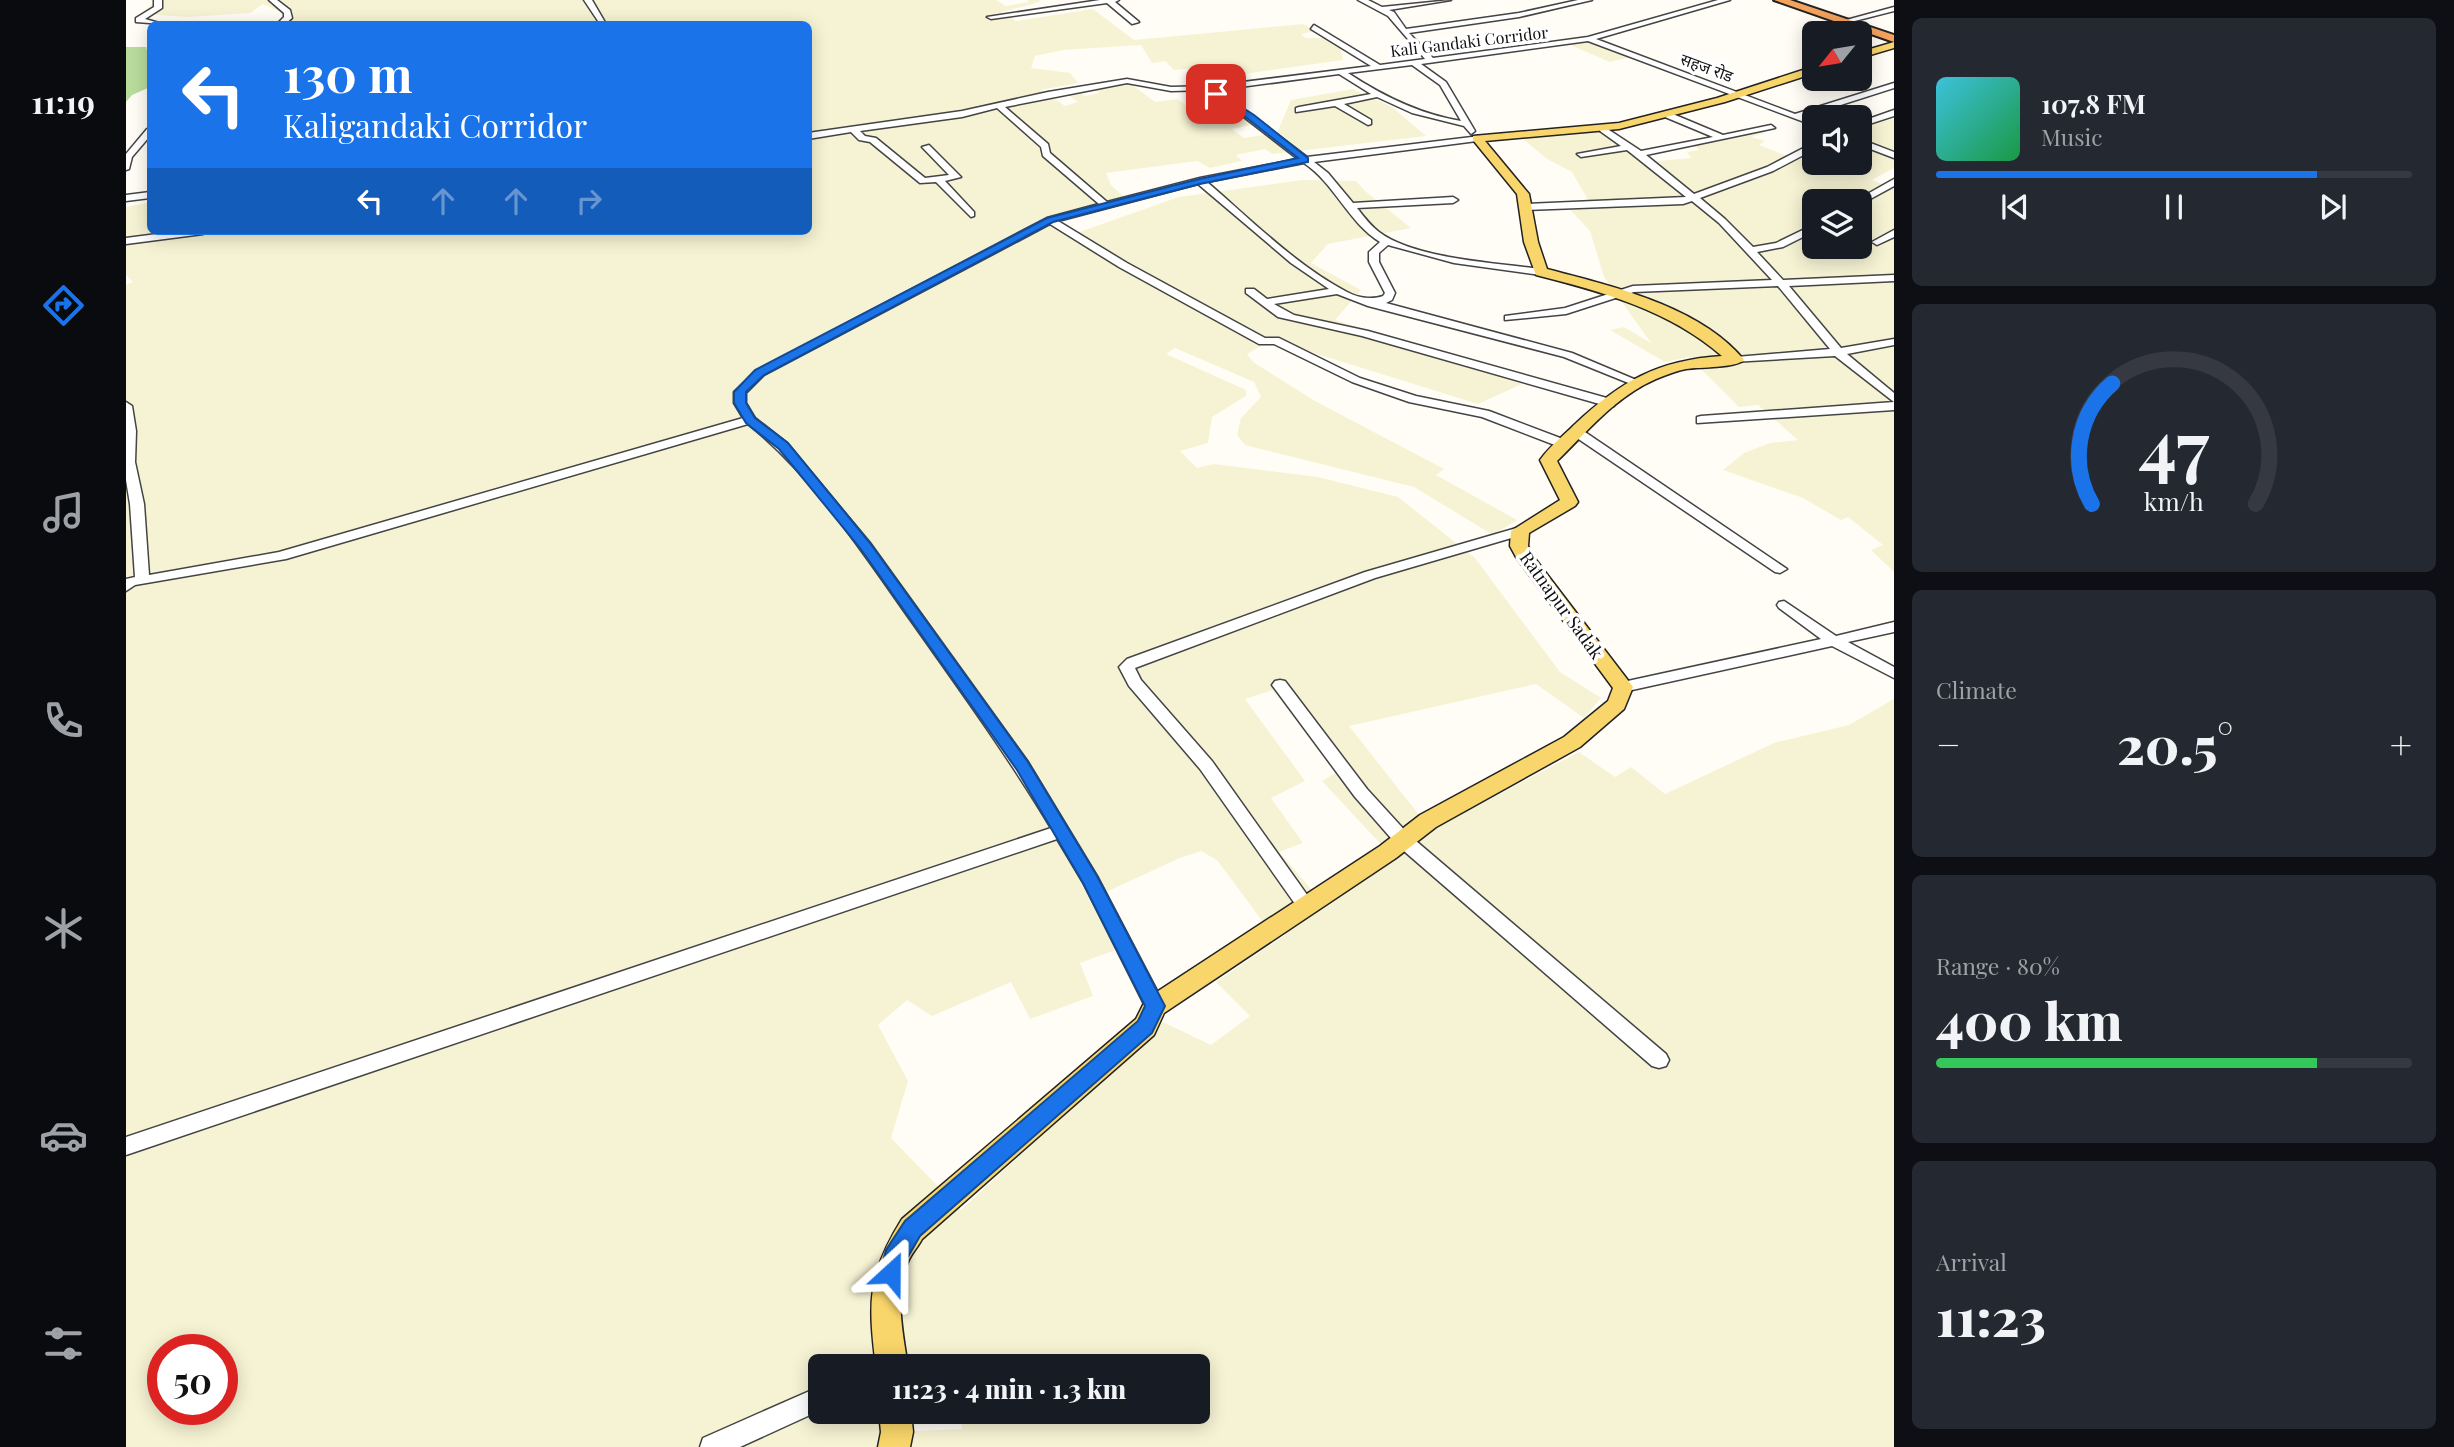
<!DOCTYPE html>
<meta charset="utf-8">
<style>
:root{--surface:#171b24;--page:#242831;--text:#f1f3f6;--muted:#9ea1a6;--line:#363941;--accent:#1a73e8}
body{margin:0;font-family:"Playfair Display","Noto Sans Devanagari",serif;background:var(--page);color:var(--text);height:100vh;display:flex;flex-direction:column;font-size:26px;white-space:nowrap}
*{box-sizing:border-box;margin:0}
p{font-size:23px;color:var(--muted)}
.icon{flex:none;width:38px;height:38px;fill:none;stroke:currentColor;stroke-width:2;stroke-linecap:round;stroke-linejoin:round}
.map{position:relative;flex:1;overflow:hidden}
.sheet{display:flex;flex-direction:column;gap:18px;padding:18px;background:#0d0f14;width:560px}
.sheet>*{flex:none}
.guide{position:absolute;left:21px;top:21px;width:665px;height:214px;border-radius:10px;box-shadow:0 4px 18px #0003;background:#1a73e8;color:#fff;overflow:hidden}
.needle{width:46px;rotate:240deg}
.controls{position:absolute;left:1676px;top:21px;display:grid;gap:14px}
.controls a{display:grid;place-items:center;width:70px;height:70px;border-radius:10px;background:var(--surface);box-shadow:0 4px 18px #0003;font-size:35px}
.speed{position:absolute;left:21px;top:1334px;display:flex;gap:14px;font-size:35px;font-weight:700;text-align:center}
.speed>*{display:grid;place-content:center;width:91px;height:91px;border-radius:50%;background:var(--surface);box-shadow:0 4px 18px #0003;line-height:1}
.speed .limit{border:10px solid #d22;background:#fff;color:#111}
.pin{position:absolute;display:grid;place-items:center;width:60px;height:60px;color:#fff;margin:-30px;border-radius:14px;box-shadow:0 4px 10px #0006}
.me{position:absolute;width:77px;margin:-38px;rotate:24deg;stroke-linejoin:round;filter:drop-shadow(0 0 5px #0008)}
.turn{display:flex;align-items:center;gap:24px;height:147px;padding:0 21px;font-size:32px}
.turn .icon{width:91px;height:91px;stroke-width:2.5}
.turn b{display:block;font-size:49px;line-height:60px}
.lanes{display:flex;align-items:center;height:66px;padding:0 21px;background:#0003;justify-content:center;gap:35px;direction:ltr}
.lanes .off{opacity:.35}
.big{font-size:52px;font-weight:800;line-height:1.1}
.sheet .widget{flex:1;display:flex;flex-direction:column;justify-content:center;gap:10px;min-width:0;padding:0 24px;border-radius:10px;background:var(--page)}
.sheet .dial{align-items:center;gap:0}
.dial svg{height:182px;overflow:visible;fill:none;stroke:var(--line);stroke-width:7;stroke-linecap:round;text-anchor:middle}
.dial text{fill:var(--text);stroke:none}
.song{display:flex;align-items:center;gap:21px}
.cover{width:84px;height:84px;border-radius:10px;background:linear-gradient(135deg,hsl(190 70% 55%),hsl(140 70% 35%))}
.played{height:7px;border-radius:4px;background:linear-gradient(90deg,var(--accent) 80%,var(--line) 80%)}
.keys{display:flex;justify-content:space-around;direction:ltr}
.heat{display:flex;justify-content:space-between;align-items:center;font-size:38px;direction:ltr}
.charge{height:10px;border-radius:5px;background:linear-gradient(90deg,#34c759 80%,var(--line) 0)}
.trip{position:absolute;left:682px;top:1354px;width:402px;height:70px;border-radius:10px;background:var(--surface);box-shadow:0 4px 18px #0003;font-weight:800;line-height:70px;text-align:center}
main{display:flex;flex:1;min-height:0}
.menu{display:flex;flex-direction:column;width:126px;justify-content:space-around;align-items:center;background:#090b0e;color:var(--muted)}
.menu .icon{width:49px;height:49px}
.menu .selected{color:var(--accent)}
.menu b{font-size:32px;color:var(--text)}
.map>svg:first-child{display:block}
.farmland{fill:#f6f3d4;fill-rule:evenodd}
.forest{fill:#b9dc9c}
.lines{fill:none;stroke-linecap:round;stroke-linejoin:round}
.minor-casing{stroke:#444;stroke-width:3}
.major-casing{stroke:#222;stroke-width:3}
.highway-casing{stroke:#222;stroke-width:4}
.minor{fill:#fff;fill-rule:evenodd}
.major{fill:#f9d66b;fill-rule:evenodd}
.highway{fill:#f5a25d;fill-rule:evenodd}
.route{fill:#1a73e8;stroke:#114b97;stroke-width:2}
.labels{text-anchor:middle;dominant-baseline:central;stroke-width:7;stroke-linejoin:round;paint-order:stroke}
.far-street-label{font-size:16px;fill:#111;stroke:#fff}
.street-label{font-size:18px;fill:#111;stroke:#fff}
</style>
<main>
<nav class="menu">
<b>11:19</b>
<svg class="icon selected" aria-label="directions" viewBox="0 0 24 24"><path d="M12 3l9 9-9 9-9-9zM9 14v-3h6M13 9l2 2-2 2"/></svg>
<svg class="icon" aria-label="music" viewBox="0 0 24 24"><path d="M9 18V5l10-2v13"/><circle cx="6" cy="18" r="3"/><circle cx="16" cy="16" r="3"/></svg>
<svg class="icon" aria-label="phone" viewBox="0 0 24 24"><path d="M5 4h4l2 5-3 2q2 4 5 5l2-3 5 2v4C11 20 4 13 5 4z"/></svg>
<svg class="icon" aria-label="climate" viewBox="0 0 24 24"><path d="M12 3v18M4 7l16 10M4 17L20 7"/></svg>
<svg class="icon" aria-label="car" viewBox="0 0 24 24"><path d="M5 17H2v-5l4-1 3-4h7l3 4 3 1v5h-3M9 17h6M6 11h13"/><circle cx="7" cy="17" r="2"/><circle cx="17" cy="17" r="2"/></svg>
<svg class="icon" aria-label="filters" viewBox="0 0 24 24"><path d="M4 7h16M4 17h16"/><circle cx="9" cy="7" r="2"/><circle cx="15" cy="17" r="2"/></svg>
</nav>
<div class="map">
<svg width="1768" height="1447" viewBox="0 0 1768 1447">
<rect width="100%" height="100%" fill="#fffdf5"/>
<path class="farmland" d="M31,0H870L880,6L903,2L901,0H913L915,1L907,4L876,12L890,21L967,9L1008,40L1177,24L1190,31L1175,34L1180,38H1203L1214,46L1217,60L1104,76L1089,67L1048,70L1039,61L1026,63L1015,45L937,50L909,56L905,68L944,73L952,83L915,90L939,106L952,102L935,90L945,88L959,96L974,93L961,85L1001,81L1029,102L1052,99L1077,120L1121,118L1125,125L1106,129L1118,138L1151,133L1165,100L1227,89L1266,107L1300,136L1147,154L1139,149L1110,155L1116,161L1084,168L1071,161L980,173L985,185L999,198L924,223L942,236L1053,197L1176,180L1230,181L1239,191L1285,228L1202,244L1185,263L1235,290L1209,320L1403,381L1352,404L1146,340L1121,354L1127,362L1189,401L1318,469L1310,475L1391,520L1367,535L1288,487L1119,445L1111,435L1115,418L1135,397L1128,382L1049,348L1040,354L1120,390V396L1086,417L1082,443L1054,451L1071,468L1088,464L1192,477L1272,497L1349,558L1434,672L1475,698L1458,718L1410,684L1223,726L1305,830L1453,752L1489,777L1505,767L1539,794L1648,743L1723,725L1768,699V1447H0V285L7,282L0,275V207L24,202V231H682V24H160L166,17L137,4L124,13L63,17L14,14ZM1153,688L1216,769L1196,781L1262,852L1193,898L1153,852L1177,843L1145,798L1179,781L1119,699ZM1075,851L1091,860L1137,922L1159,935L1090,982L1124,1016L1085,1045L1037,1022L835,1210L765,1138L782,1081L752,1025L781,1000L806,1016L885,982L904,1019L967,996L954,963L1006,944L980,892L1054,858ZM37,1349H96V1409H37ZM821,1366L1073,1367V1412H833L836,1429L771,1432L769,1412H695V1367Z
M1458,36L1509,56L1484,62L1435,41Z
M1766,110L1768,111V168L1746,180L1768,189V572L1745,550L1757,545L1722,517L1715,520L1677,498L1597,470L1618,453L1644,443L1672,440L1632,405L1613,407L1563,357L1539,362L1484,330L1498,327L1525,343L1478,277L1464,231L1437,202L1462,200L1446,172L1421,159L1390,133L1469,127L1522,162L1565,158L1561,152L1573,150L1564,142L1628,128L1639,133L1625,137L1639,141L1633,145L1661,156L1689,140V163H1734V121ZM1689,201H1734V247H1689Z"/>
<path class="forest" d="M0,47H20L24,62V87L6,95L0,102Z"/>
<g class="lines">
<g class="minor-casing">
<path id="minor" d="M28,0H36V8L19,19L37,24L10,22V18L28,7Z
M143,0H151L164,10L166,18L159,24H151L158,17V13Z
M458,0H466L480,24H474Z
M974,0H993L989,2L1013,22L1006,24L981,3L865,19L861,17Z
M1232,0H1242L1256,7L1325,0L1263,10L1268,12L1280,29L1393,13L1452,0H1466L1393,17L1283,33L1307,58L1462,37L1592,0H1604L1470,39L1669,114L1768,83V88L1677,117L1689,121V126L1462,41L1295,64L1320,82L1349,131L1345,134L1338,126L1286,113L1251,97L1218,104L1245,120V124L1242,125L1209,106L1170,112V108L1173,107L1245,94L1213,74L1092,90L1181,157L1354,136V140L1351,141L1188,162L1202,173L1227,203L1327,197L1332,200L1327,203L1231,208C1238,217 1245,226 1253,232C1289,259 1371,263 1415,269L1420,272L1415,275L1328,263L1262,245L1253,253V262L1269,293L1266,300L1260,303L1446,353L1515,382L1509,385L1505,384L1438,357L1242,306L1211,294L1148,304L1168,315L1242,331L1488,400V406L1484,407L1236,336L1152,317L1120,293V289H1128L1141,299L1203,289L1165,263L1072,184L932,221L1001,263L1139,338H1153L1234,378L1290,396L1363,411L1442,441V447H1434L1356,417L1283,402L1226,382L1148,344H1133L993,267L924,224L638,375L620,393V403L629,418L661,443L744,543L902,762L971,876L1039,1006L1036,1012L1029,1014L1022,1012L958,884L931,839L0,1155V1137L925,828C882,756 833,689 785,621C737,553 687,476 622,424L160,559L9,585L0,591V579L9,577L4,504L0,480V402L6,406L10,431L9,462L18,504L23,575L153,552L617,418L608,403V392L630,371L921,218L973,204L917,156L915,147L871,108L836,117L734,131L739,136L750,138L799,178L823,175L796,147L803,145L835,177L819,181L848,212V216L845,217L810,182L794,183L744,142L733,140L725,132L682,139V133L836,111L922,92L1001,79L1045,87L1085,86L1245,66L1185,29L1188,25L1254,65L1299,59L1262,16ZM1286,65L1314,85L1335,121C1293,114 1257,96 1222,73ZM1001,83L1045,91L1083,90L1172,159L1074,178L981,202L924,153L922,144L879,107ZM1178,163C1209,184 1222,222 1254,242L1243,252V262L1259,293L1257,296C1246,300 1232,298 1221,292C1171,266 1124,219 1081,182Z
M1768,7V11L1717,24L1713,22Z
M1768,110V116L1734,127V122Z
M1542,112L1597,135L1645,125L1649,128L1520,155L1568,194L1641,167L1689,142V149L1647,171L1574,198L1599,219L1627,247L1650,243L1689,224V231L1657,247L1631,252L1657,280L1768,275V281L1663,286L1715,348L1768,339V345L1721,354L1768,393V410L1571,423V417L1575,416L1768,402L1709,356L1606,362L1604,360L1610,357L1704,349L1652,286L1508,292L1440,314L1379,320V316L1439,308L1507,286L1646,280L1593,223L1566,201L1557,204L1400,210L1395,207L1400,204L1560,197L1501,150L1455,157L1451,154L1495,146L1474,131V127L1477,126L1515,151L1587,137L1539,117V113Z
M21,129H24V136L6,157L3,169L0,170V154Z
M1734,139L1768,152V158L1734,145Z
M1768,179V186L1737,203L1729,201Z
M24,192V198L0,201V195Z
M1768,230V237L1751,245L1746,242Z
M54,231H82L77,234L0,244V238Z
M1452,429L1456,430L1661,569L1654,573L1649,572L1448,436L1446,433Z
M1394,527L1401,531L1399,534L1249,578L1009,668L1015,680L1086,761L1189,906L1186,911L1180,913L1174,911L1074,769L1003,686L993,667L1001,659L1239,572Z
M1658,601L1710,636L1768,622V632L1722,642L1768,667V678L1706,646L1497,692L1489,687L1497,682L1695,639L1653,608L1651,605L1653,602Z
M1154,680L1159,681L1241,789L1283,835L1540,1054L1543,1060L1540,1066L1533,1068L1526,1066L1271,845L1229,797L1149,689L1146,685L1149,681Z
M695,1386V1410L614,1447H574L577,1438Z"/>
</g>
<g class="major-casing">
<path id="major" d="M1768,42V48L1734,58V52Z
M1689,66V73L1599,102L1493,129L1359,141L1403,194L1412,242L1421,269C1485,286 1574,306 1618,360C1610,368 1574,367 1560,369C1550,371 1540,375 1530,379C1490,396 1461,432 1431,461L1452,502L1449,506L1403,533L1402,546L1407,556L1507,687L1498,709L1454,747L1310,827L1270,858L1038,1013L1028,1035L796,1239C792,1247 785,1254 782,1262C768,1294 777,1334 782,1367H750C742,1303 741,1275 776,1219L1010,1019L1020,999L1254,846L1294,815L1438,737L1482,701L1487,688L1390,557L1384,546L1385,531L1434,500L1414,460C1423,447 1437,436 1448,425C1494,382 1531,360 1596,356C1543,310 1477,292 1410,275L1398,242L1391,194L1347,140V136L1493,123L1591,98Z
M753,1412H785L787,1432L784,1447H752L755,1432Z"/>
</g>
<g class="highway-casing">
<path id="highway" d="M1648,0H1664L1768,35V42Z"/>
</g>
<use href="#minor" class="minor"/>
<use href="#major" class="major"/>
<use href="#highway" class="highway"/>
</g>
<path class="route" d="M1087,92H1092L1128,115L1182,158V162L1074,184L927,222L638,375L620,392V403L629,418L662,443L744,543L902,762L971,876L1039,1006L1026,1033L794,1236L779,1262L773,1280L765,1284L757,1280L754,1273L760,1250L779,1221L1012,1021L1019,1006L957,883L891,770L734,548L653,449L620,423L608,403V392L629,370L921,218L1073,179L1172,158L1122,119L1087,96Z"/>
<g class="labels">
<g class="far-street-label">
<text transform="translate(1343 41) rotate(-7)">Kali Gandaki Corridor</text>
<text transform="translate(1581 67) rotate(20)">सहज रोड</text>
</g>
<g class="street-label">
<text transform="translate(1436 605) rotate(54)">Ratnapur Sadak</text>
</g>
</g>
</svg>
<div class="controls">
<a><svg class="needle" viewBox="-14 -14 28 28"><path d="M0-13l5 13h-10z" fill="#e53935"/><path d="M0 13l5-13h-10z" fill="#9ea1a6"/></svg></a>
<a><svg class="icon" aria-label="sound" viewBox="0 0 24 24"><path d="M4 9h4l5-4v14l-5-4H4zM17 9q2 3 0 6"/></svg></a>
<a><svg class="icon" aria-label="layers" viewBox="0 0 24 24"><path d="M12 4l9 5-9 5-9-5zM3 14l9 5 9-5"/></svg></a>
</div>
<div class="speed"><div class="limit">50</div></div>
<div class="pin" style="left:1090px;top:94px;background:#d93025"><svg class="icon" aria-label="arrive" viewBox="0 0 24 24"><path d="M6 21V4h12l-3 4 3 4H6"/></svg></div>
<svg class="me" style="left:765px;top:1273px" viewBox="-20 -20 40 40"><path d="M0-17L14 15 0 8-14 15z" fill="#1a73e8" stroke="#fff" stroke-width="4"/></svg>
<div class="trip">11:23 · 4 min · 1.3 km</div>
<div class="guide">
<div class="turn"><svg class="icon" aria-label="left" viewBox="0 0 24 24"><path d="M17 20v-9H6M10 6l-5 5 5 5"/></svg><div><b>130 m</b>Kaligandaki Corridor</div></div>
<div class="lanes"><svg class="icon" aria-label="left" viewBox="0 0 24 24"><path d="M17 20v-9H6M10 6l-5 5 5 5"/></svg><svg class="icon off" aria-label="ahead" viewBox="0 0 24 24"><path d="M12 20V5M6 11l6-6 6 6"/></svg><svg class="icon off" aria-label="ahead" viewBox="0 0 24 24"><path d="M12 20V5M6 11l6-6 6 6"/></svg><svg class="icon off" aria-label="right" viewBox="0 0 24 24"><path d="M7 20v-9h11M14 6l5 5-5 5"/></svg></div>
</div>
</div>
<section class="sheet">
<div class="widget">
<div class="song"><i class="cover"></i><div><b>107.8 FM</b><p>Music</p></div></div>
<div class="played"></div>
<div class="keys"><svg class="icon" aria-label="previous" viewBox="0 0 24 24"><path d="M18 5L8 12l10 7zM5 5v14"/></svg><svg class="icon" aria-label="pause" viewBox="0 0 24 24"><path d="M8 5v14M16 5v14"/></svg><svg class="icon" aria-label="next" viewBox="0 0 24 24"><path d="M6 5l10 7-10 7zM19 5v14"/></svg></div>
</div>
<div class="widget dial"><svg viewBox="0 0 100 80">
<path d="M14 69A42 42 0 1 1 86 69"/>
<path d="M14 69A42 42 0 0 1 23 16" stroke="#1a73e8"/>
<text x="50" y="56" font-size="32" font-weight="700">47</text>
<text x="50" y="72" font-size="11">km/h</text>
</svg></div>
<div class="widget"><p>Climate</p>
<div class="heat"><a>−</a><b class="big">20.5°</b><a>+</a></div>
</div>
<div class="widget"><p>Range · 80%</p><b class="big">400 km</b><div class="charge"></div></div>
<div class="widget"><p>Arrival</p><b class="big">11:23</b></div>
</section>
</main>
